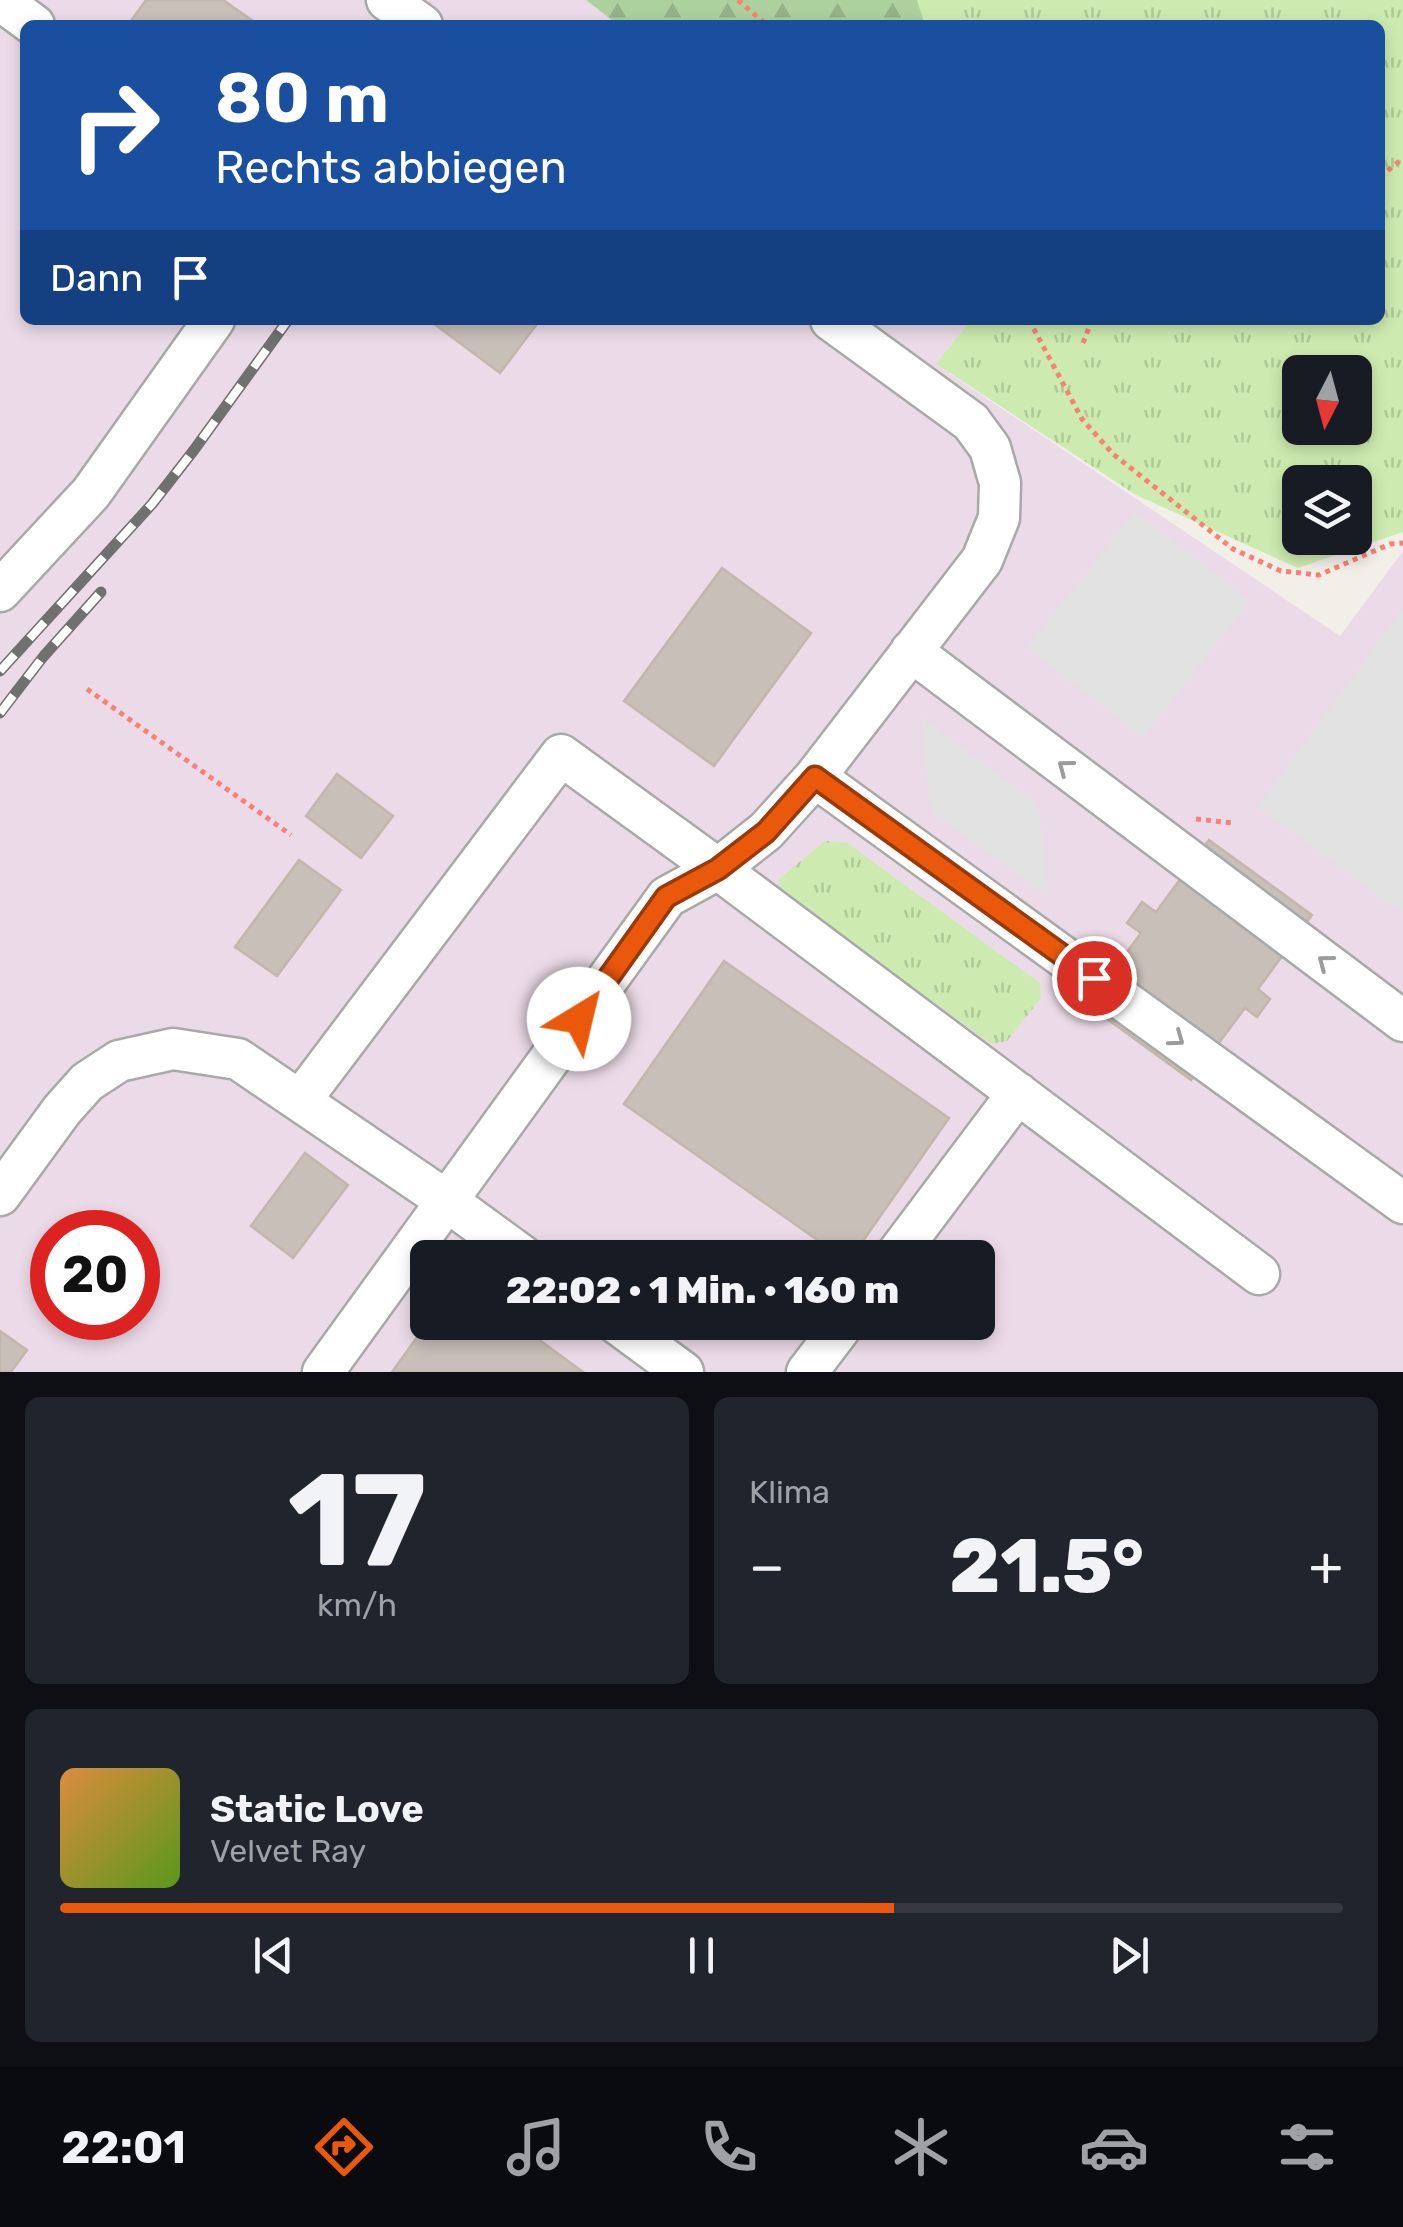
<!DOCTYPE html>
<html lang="de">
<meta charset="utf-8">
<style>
:root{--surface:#171b24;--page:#20242c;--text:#f1f3f6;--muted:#9ea1a6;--line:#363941;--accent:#ea580c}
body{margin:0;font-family:Rubik,sans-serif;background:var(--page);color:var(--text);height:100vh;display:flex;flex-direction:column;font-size:38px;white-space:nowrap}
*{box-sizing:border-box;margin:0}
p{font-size:32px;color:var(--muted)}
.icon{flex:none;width:55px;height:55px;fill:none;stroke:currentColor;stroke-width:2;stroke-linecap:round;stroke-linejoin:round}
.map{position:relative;height:1372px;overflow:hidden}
.drawer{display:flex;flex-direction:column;gap:25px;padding:25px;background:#0d0f14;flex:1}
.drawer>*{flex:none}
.banner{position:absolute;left:20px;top:20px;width:1365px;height:305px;border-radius:15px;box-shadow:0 5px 15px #0003;background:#1a4fa0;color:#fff;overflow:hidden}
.needle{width:65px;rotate:186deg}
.controls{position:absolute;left:1282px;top:355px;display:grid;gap:20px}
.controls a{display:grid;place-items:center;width:90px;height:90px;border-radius:15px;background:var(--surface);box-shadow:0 5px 15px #0003;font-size:50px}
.speed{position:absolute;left:30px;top:1210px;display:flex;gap:20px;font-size:50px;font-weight:700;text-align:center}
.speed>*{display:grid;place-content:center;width:130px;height:130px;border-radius:50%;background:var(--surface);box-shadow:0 5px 15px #0003;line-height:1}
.speed .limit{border:15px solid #d22;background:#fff;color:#111}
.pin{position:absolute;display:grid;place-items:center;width:85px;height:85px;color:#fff;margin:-42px;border:5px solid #fff;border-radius:50%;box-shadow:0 2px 10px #0007}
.me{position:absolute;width:110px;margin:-55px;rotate:36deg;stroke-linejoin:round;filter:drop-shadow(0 0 8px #0008)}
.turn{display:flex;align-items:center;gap:35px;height:210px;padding:0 30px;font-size:45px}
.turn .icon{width:130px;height:130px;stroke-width:2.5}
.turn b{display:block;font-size:70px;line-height:85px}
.then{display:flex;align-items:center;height:95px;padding:0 30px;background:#0003;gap:20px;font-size:38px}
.big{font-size:75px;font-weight:800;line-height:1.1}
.drawer .card{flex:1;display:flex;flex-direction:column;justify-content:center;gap:15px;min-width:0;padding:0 35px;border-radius:15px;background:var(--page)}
.drawer .dial{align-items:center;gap:0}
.dial b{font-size:130px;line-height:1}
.song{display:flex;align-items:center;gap:30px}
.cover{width:120px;height:120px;border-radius:15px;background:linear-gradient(135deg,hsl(30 70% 55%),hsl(90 70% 35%))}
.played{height:10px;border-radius:5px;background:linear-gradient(90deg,var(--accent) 65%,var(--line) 65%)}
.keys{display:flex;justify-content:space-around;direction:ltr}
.heat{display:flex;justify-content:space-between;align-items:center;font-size:55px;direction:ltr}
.drawer .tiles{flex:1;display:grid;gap:25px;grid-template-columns:1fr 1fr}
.card:last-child{grid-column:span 2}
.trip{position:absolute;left:410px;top:1240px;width:585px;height:100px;border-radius:15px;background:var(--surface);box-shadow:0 5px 15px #0003;font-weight:800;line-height:100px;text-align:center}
.dock{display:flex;height:160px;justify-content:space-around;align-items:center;background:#090b0e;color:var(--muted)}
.dock .icon{width:70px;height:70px}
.dock .on{color:var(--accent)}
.dock b{font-size:45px;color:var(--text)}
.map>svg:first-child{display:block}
.industrial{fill:#ebdbe8;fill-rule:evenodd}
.grass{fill:url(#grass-tufts);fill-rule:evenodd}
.forest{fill:url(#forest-firs)}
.parking{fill:#e2e2e2}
.building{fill:#c7bfb8;stroke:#c4b6ab;stroke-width:2.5}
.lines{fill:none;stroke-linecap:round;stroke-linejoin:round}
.minor-casing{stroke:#a9a9a9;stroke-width:45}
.path{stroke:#fa8072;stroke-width:5;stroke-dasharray:5 5;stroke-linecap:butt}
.minor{stroke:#fff;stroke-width:40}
.rail-casing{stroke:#707070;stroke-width:11}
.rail{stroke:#fff;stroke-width:8;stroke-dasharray:22;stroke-linecap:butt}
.oneway{stroke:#9c9c9c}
.route-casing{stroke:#983908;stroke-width:25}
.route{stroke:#ea580c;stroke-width:18}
</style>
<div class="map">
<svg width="1403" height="1372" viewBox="0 0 1403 1372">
<defs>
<pattern id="grass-tufts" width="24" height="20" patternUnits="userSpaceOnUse" patternTransform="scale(2.5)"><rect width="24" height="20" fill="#cdebb0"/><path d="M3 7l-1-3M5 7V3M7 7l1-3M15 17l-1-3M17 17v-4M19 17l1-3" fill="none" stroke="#b0c997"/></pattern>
<pattern id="forest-firs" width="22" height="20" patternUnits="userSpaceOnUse" patternTransform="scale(2.5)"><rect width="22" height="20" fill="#add19e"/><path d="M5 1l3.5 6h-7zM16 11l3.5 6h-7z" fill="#95b388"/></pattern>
</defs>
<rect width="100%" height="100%" fill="#f2efe9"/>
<path class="industrial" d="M0,0H586L618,25H25V320H971L937,365L1340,636L1403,551V1372H0ZM52,1232H138V1318H52ZM428,1258H978V1322H428Z"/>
<path class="grass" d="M917,0H1403V532L1298,568L1136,495L936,364L971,320H1380V25H925ZM1300,372H1355V428H1300ZM1300,482H1355V538H1300Z
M825,841L847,843L1040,983L1041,998L1007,1041L992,1044L780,893L779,879Z"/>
<path class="forest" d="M586,0H917L925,25H618Z"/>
<path class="parking" d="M1135,512L1250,601L1143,737L1027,648Z
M1402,610H1403V913L1258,807Z
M921,717L1038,805L1048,896L931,811Z"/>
<path class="building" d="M146,0H223L259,25H128Z
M429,320H540L500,373Z
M722,568L811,633L714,766L624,701Z
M337,774L393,816L361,858L306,816Z
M1209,840L1312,915L1258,989L1270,999L1257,1017L1245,1008L1191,1080L1088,1005L1141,933L1127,923L1142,902L1156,912Z
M299,860L341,890L277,976L235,947Z
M724,961L949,1118L851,1258H843L624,1104Z
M305,1153L348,1185L293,1258L251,1226Z
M428,1322H515L583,1372H392Z
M0,1331L27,1350L11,1372H0Z"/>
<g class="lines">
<g class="minor-casing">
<path id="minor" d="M0,0L34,25
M387,0L422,25
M0,591L91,493L214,320
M911,651L1403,1021
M815,777L1403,1203
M300,1101L561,755L718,869L1259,1274
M0,1195L62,1110L87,1082L119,1061L173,1049L238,1059L447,1201L525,1258
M894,1258L1018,1093
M615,1322L683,1372
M323,1372L667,897L718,869L766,831L815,777L982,560L999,518L1000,483L990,448L971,422L831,320
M807,1372L845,1322"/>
</g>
<path class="path" d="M738,0L767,25
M1380,177L1403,158
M1029,320L1082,419L1113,454L1233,549L1281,571L1319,575L1390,544L1403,543
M1083,343L1092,320
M87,689L291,835
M1196,819L1233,823"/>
<use href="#minor" class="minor"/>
<g class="rail-casing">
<path id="rail" d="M0,671L152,504L194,450L288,320
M0,713L43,657L101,592"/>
</g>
<use href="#rail" class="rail"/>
</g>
<defs><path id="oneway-chevron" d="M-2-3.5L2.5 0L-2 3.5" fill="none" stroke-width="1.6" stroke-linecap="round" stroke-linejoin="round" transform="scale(2.5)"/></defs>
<g class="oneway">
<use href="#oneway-chevron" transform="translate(1065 767) rotate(-143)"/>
<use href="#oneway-chevron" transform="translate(1325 962) rotate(-143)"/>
<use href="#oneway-chevron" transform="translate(1177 1039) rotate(36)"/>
</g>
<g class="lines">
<g class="route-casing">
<path id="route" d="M579,1019L666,897L718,869L766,832L815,777L1094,978"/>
</g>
<use href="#route" class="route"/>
</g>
</svg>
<div class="controls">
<a><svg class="needle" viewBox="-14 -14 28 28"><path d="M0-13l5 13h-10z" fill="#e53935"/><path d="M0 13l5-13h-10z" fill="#9ea1a6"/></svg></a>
<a><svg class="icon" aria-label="layers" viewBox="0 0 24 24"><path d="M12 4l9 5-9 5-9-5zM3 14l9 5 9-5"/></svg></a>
</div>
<div class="speed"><div class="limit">20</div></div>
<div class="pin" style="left:1094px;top:978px;background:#d93025"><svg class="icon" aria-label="arrive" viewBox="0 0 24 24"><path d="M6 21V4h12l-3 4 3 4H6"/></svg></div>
<svg class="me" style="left:579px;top:1019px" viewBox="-20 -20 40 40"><circle r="19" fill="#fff"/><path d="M0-13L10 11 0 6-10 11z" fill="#ea580c"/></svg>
<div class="trip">22:02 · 1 Min. · 160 m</div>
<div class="banner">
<div class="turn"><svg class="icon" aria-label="right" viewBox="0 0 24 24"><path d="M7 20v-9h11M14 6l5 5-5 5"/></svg><div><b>80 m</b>Rechts abbiegen</div></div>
<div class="then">Dann<svg class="icon" aria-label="arrive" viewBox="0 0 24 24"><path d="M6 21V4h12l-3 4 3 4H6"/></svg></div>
</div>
</div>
<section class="drawer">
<div class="tiles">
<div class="card dial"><b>17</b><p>km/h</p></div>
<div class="card"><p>Klima</p>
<div class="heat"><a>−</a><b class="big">21.5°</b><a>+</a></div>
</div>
<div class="card">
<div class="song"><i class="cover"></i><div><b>Static Love</b><p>Velvet Ray</p></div></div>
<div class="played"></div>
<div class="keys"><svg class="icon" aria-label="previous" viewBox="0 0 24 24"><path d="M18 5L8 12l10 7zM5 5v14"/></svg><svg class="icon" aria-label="pause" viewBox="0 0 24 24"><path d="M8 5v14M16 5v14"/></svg><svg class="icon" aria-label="next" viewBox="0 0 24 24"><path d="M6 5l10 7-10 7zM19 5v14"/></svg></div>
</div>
</div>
</section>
<nav class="dock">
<b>22:01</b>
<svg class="icon on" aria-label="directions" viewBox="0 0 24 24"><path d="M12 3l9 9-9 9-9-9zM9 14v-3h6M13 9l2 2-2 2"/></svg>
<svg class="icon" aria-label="music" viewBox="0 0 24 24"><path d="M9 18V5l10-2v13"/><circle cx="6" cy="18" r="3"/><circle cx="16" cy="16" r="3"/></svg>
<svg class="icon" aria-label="phone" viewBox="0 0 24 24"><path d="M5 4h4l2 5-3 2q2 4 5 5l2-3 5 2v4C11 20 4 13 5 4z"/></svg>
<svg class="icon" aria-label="climate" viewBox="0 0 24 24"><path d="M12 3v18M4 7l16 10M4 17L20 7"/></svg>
<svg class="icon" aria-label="car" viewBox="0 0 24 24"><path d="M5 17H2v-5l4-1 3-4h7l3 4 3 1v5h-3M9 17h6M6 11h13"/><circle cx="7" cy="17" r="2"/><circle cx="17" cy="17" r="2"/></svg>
<svg class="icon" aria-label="filters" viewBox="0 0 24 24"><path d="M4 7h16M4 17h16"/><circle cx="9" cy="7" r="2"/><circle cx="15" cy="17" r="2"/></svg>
</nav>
